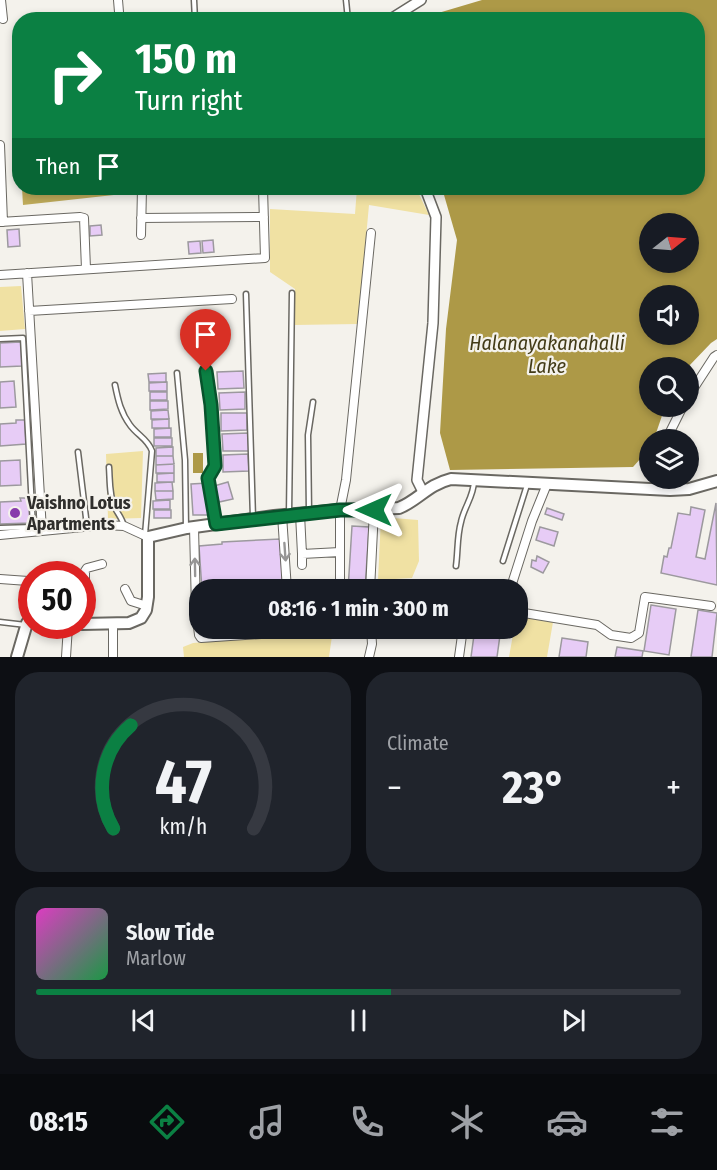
<!DOCTYPE html>
<meta charset="utf-8">
<style>
:root{--surface:#171b24;--page:#20242c;--text:#f1f3f6;--muted:#9ea1a6;--line:#363941;--accent:#0b8043}
body{margin:0;font-family:"Fira Sans Condensed",sans-serif;background:var(--page);color:var(--text);height:100vh;display:flex;flex-direction:column;font-size:22px;white-space:nowrap}
*{box-sizing:border-box;margin:0}
p{font-size:20px;color:var(--muted)}
.icon{flex:none;width:33px;height:33px;fill:none;stroke:currentColor;stroke-width:2;stroke-linecap:round;stroke-linejoin:round}
.map{position:relative;height:657px;overflow:hidden}
.sheet{display:flex;flex-direction:column;gap:15px;padding:15px;background:#0d0f14;flex:1}
.sheet>*{flex:none}
.top-card{position:absolute;left:12px;top:12px;width:693px;height:183px;border-radius:24px;box-shadow:0 3px 9px #0003;background:#0b8043;color:#fff;overflow:hidden}
.needle{width:39px;rotate:73deg}
.fabs{position:absolute;left:639px;top:213px;display:grid;gap:12px}
.fabs a{display:grid;place-items:center;width:60px;height:60px;border-radius:50%;background:var(--surface);box-shadow:0 3px 9px #0003;font-size:30px}
.speed{position:absolute;left:18px;top:561px;display:flex;gap:12px;font-size:30px;font-weight:700;text-align:center}
.speed>*{display:grid;place-content:center;width:78px;height:78px;border-radius:50%;background:var(--surface);box-shadow:0 3px 9px #0003;line-height:1}
.speed .limit{border:9px solid #d22;background:#fff;color:#111}
.pin{position:absolute;display:grid;place-items:center;width:51px;height:51px;color:#fff;margin:-62px -26px;border-radius:50% 50% 50% 0;rotate:-45deg;box-shadow:0 0 6px #0007}
.pin .icon{rotate:45deg}
.me{position:absolute;width:66px;margin:-33px;rotate:270deg;stroke-linejoin:round;filter:drop-shadow(0 0 4px #0008)}
.turn{display:flex;align-items:center;gap:21px;height:126px;padding:0 24px;font-size:27px}
.turn .icon{width:78px;height:78px;stroke-width:2.5}
.turn b{display:block;font-size:42px;line-height:51px}
.then{display:flex;align-items:center;height:57px;padding:0 24px;background:#0003;gap:12px;font-size:22px}
.big{font-size:45px;font-weight:700;line-height:1.1}
.sheet .widget{flex:1;display:flex;flex-direction:column;justify-content:center;gap:9px;min-width:0;padding:0 21px;border-radius:24px;background:var(--page)}
.sheet .dial{align-items:center;gap:0}
.dial svg{height:156px;overflow:visible;fill:none;stroke:var(--line);stroke-width:7;stroke-linecap:round;text-anchor:middle}
.dial text{fill:var(--text);stroke:none}
.song{display:flex;align-items:center;gap:18px}
.cover{width:72px;height:72px;border-radius:9px;background:linear-gradient(135deg,hsl(310 70% 55%),hsl(140 70% 35%))}
.played{height:6px;border-radius:3px;background:linear-gradient(90deg,var(--accent) 55%,var(--line) 55%)}
.keys{display:flex;justify-content:space-around;direction:ltr}
.heat{display:flex;justify-content:space-between;align-items:center;font-size:33px;direction:ltr}
.sheet .tiles{flex:1;display:grid;gap:15px;grid-template-columns:1fr 1fr}
.widget:last-child{grid-column:span 2}
.trip{position:absolute;left:189px;top:579px;width:339px;height:60px;border-radius:24px;background:var(--surface);box-shadow:0 3px 9px #0003;font-weight:700;line-height:60px;text-align:center}
.tabs{display:flex;height:96px;justify-content:space-around;align-items:center;background:#090b0e;color:var(--muted)}
.tabs .icon{width:42px;height:42px}
.tabs .on{color:var(--accent)}
.tabs b{font-size:27px;color:var(--text)}
.map>svg:first-child{display:block}
.green{fill:#f0e1a3}
.forest{fill:#bfab5a}
.water{fill:#ad9947;fill-rule:evenodd}
.building{fill:#e7ccf6;stroke:#9c999e;stroke-width:1.5}
.lines{fill:none;stroke-linecap:round;stroke-linejoin:round}
.service-casing{stroke:#6a6862;stroke-width:7}
.minor-casing{stroke:#6a6862;stroke-width:10}
.tertiary-casing{stroke:#6a6862;stroke-width:12}
.secondary-casing{stroke:#6a6862;stroke-width:14}
.service{stroke:#fff;stroke-width:4}
.minor{stroke:#fff;stroke-width:8}
.tertiary{stroke:#fff;stroke-width:9}
.secondary{stroke:#fff;stroke-width:10}
.oneway{stroke:#979696}
.route-casing{stroke:#07532c;stroke-width:15}
.route{stroke:#0b8043;stroke-width:10}
.poi-dot{fill:#883bac;stroke:#f4f2ec;stroke-width:2}
.labels{text-anchor:middle;dominant-baseline:central;stroke-width:4.5;stroke-linejoin:round;paint-order:stroke}
.poi-label{font-size:18px;font-weight:bold;fill:#2f2e2c;stroke:#f4f2ec;text-anchor:start}
.water-label{font-size:20px;font-style:italic;fill:#433b17;stroke:#f4f2ec}
</style>
<div class="map">
<svg width="717" height="657" viewBox="0 0 717 657">
<rect width="100%" height="100%" fill="#f4f2ec"/>
<path class="green" d="M357,188H416L429,215L369,205L358,324L294,325L295,289L270,272V209L355,214Z
M21,286L25,329L0,331V287Z
M143,451L141,518L108,519L106,454Z
M381,517L418,520L419,561L412,578L378,580Z
M518,616L553,622L547,657H509L514,629L518,628Z
M278,629H333L329,657H184L183,647L193,643L270,637Z"/>
<path class="forest" d="M22,188H133L132,193L23,205Z"/>
<path class="water" d="M482,0H717V339L711,343L688,367L650,368V406L665,407L654,439L650,440L649,449L633,467L450,470L440,433L446,329L457,240L442,188H698V20L418,19ZM650,224H688V262H650ZM650,296H688V334H650Z
M193,453H203V473H193Z"/>
<path class="building" d="M101,225L102,235L90,236V226Z
M19,229L20,246L8,247L7,230Z
M213,240L214,252L203,253L202,241Z
M200,241L201,253L189,254L188,242Z
M21,342L22,366L0,367V343Z
M243,371L244,388L218,389L217,372Z
M166,373V382H149L148,374Z
M14,381L16,407L0,408V382Z
M167,382V391H149V383Z
M150,392H167V400H150Z
M245,392V409L220,410L219,393Z
M150,401H168V409L150,410Z
M168,410L169,419H151V411Z
M221,413H247V430L221,431Z
M169,419V428H152V420Z
M16,420H25L26,444L0,446V424L16,423Z
M171,428V437H154V429Z
M248,433L249,451H223L222,434Z
M154,438H172V446H154Z
M173,447V456H156V448Z
M248,454L249,471L223,472V455Z
M156,456H173L174,464L156,465Z
M20,460L21,485L0,486V461Z
M174,464V473H156V465Z
M174,473V482H157V474Z
M172,482L173,491H155V483Z
M228,482L233,499L219,502L214,486Z
M208,483L209,515H193L191,484Z
M155,491H173V499L156,500Z
M20,498H29L30,523L0,524V502L21,501Z
M170,500V509H153V501Z
M716,503L717,585L661,573L664,556L667,557L669,548H671L678,513L690,515L691,507L705,510L696,557L705,559Z
M547,508L564,514L562,520L545,514Z
M154,510H171V518H154Z
M352,526L369,527L365,590H348Z
M540,527L558,532L554,546L536,540Z
M280,539L283,590H202L199,546L222,544V542Z
M537,556L549,562L543,573L531,567L532,560L536,561Z
M651,605L676,609L669,655L644,651Z
M698,610L717,613L712,657H691Z
M475,628H501L497,657H471Z
M562,638L588,642L586,657H559Z
M617,647L643,651L642,657H615Z"/>
<g class="lines">
<g class="service-casing">
<path id="service" d="M194,0L195,20
M346,0L348,20
M246,294L253,518
M0,339L23,338L33,527L0,528
M206,371L211,405L215,466L208,478L216,524
M177,373L185,460L186,528
M115,385C118,400 121,413 130,425C137,435 148,439 152,451L145,535
M78,452L87,526
M109,467C110,480 109,496 115,508C118,514 122,518 124,526
M309,512L308,435L313,402
M289,514L292,293
M503,561L527,485
M456,566C458,551 457,536 461,522C464,507 474,496 474,481
M0,622L26,625
M338,630V628"/>
</g>
<g class="minor-casing">
<path id="minor" d="M1,0L3,19
M118,0L119,12
M0,145L3,222
M141,218L264,217
M0,222L80,217L84,218L86,269
M141,235L142,188
M27,273L42,531
M0,275L265,258L263,188
M29,311L232,299
M688,397L714,357L717,355
M666,440L683,406
M300,514L302,554L340,552
M282,515L287,590
M194,527L196,610L199,635L201,638L261,634L269,628
M0,535L104,525L124,526L148,537
M302,554V565
M0,579L28,581L32,583
M340,586V510L346,480L371,233
M125,589L131,601L147,606
M370,590L374,510
M510,590L532,521L547,484
M82,611L85,598V571L87,568L102,564
M518,612L597,625L611,635L631,638L639,633L645,597L711,606
M113,624V657
M66,657L68,626
M369,657L372,644L371,628
M459,657L463,628"/>
</g>
<g class="tertiary-casing">
<path id="tertiary" d="M389,20L421,0
M423,492L417,480L433,323L436,217L425,188"/>
</g>
<g class="secondary-casing">
<path id="secondary" d="M82,624L129,623L141,618L146,610L148,597V537L187,528L274,516L340,510L399,508C419,500 427,485 451,479L670,490L689,489L717,481
M17,657L27,623L32,618"/>
</g>
<use href="#service" class="service"/>
<use href="#minor" class="minor"/>
<use href="#tertiary" class="tertiary"/>
<use href="#secondary" class="secondary"/>
</g>
<defs><path id="oneway-shaft" d="M-6 0H5M1.5-3L5.5 0L1.5 3" fill="none" stroke-width="1.6" stroke-linecap="round" stroke-linejoin="round" transform="scale(1.5)"/></defs>
<g class="oneway">
<use href="#oneway-shaft" transform="translate(285 552) rotate(86)"/>
<use href="#oneway-shaft" transform="translate(195 567) rotate(-91)"/>
</g>
<g class="lines">
<g class="route-casing">
<path id="route" d="M206,371L211,405L215,466L208,478L216,524L340,510H374"/>
</g>
<use href="#route" class="route"/>
</g>
<circle class="poi-dot" cx="15" cy="513" r="6"/>
<g class="labels">
<g class="poi-label">
<text x="27" y="503">Vaishno Lotus<tspan x="27" dy="21">Apartments</tspan></text>
</g>
<g class="water-label">
<text x="547" y="343">Halanayakanahalli<tspan x="547" dy="23">Lake</tspan></text>
</g>
</g>
</svg>
<div class="fabs">
<a><svg class="needle" viewBox="-14 -14 28 28"><path d="M0-13l5 13h-10z" fill="#e53935"/><path d="M0 13l5-13h-10z" fill="#9ea1a6"/></svg></a>
<a><svg class="icon" aria-label="sound" viewBox="0 0 24 24"><path d="M4 9h4l5-4v14l-5-4H4zM17 9q2 3 0 6"/></svg></a>
<a><svg class="icon" aria-label="search" viewBox="0 0 24 24"><circle cx="10" cy="10" r="6"/><path d="M15 15l6 6"/></svg></a>
<a><svg class="icon" aria-label="layers" viewBox="0 0 24 24"><path d="M12 4l9 5-9 5-9-5zM3 14l9 5 9-5"/></svg></a>
</div>
<div class="speed"><div class="limit">50</div></div>
<div class="pin" style="left:206px;top:371px;background:#d93025"><svg class="icon" aria-label="arrive" viewBox="0 0 24 24"><path d="M6 21V4h12l-3 4 3 4H6"/></svg></div>
<svg class="me" style="left:374px;top:510px" viewBox="-20 -20 40 40"><path d="M0-17L14 15 0 8-14 15z" fill="#0b8043" stroke="#fff" stroke-width="4"/></svg>
<div class="trip">08:16 · 1 min · 300 m</div>
<div class="top-card">
<div class="turn"><svg class="icon" aria-label="right" viewBox="0 0 24 24"><path d="M7 20v-9h11M14 6l5 5-5 5"/></svg><div><b>150 m</b>Turn right</div></div>
<div class="then">Then<svg class="icon" aria-label="arrive" viewBox="0 0 24 24"><path d="M6 21V4h12l-3 4 3 4H6"/></svg></div>
</div>
</div>
<section class="sheet">
<div class="tiles">
<div class="widget dial"><svg viewBox="0 0 100 80">
<path d="M14 69A42 42 0 1 1 86 69"/>
<path d="M14 69A42 42 0 0 1 23 16" stroke="#0b8043"/>
<text x="50" y="56" font-size="32" font-weight="700">47</text>
<text x="50" y="72" font-size="11">km/h</text>
</svg></div>
<div class="widget"><p>Climate</p>
<div class="heat"><a>−</a><b class="big">23°</b><a>+</a></div>
</div>
<div class="widget">
<div class="song"><i class="cover"></i><div><b>Slow Tide</b><p>Marlow</p></div></div>
<div class="played"></div>
<div class="keys"><svg class="icon" aria-label="previous" viewBox="0 0 24 24"><path d="M18 5L8 12l10 7zM5 5v14"/></svg><svg class="icon" aria-label="pause" viewBox="0 0 24 24"><path d="M8 5v14M16 5v14"/></svg><svg class="icon" aria-label="next" viewBox="0 0 24 24"><path d="M6 5l10 7-10 7zM19 5v14"/></svg></div>
</div>
</div>
</section>
<nav class="tabs">
<b>08:15</b>
<svg class="icon on" aria-label="directions" viewBox="0 0 24 24"><path d="M12 3l9 9-9 9-9-9zM9 14v-3h6M13 9l2 2-2 2"/></svg>
<svg class="icon" aria-label="music" viewBox="0 0 24 24"><path d="M9 18V5l10-2v13"/><circle cx="6" cy="18" r="3"/><circle cx="16" cy="16" r="3"/></svg>
<svg class="icon" aria-label="phone" viewBox="0 0 24 24"><path d="M5 4h4l2 5-3 2q2 4 5 5l2-3 5 2v4C11 20 4 13 5 4z"/></svg>
<svg class="icon" aria-label="climate" viewBox="0 0 24 24"><path d="M12 3v18M4 7l16 10M4 17L20 7"/></svg>
<svg class="icon" aria-label="car" viewBox="0 0 24 24"><path d="M5 17H2v-5l4-1 3-4h7l3 4 3 1v5h-3M9 17h6M6 11h13"/><circle cx="7" cy="17" r="2"/><circle cx="17" cy="17" r="2"/></svg>
<svg class="icon" aria-label="filters" viewBox="0 0 24 24"><path d="M4 7h16M4 17h16"/><circle cx="9" cy="7" r="2"/><circle cx="15" cy="17" r="2"/></svg>
</nav>
